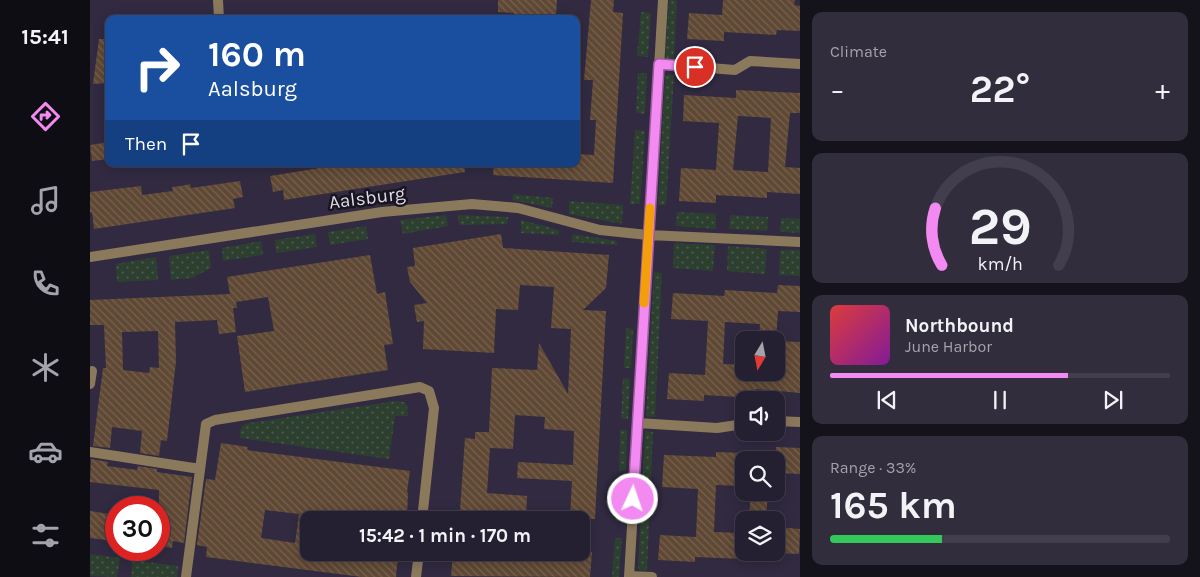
<!DOCTYPE html>
<meta charset="utf-8">
<style>
:root{--surface:#252031;--page:#312d3d;--text:#f1f3f6;--muted:#a3a3ab;--line:#423e4d;--accent:#f28af2}
body{margin:0;font-family:Karla,sans-serif;background:var(--page);color:var(--text);height:100vh;display:flex;flex-direction:column;font-size:19px;white-space:nowrap}
*{box-sizing:border-box;margin:0}
p{font-size:16px;color:var(--muted)}
.icon{flex:none;width:28px;height:28px;fill:none;stroke:currentColor;stroke-width:2;stroke-linecap:round;stroke-linejoin:round}
.map{position:relative;flex:1;overflow:hidden}
.side{display:flex;flex-direction:column;gap:12px;padding:12px;background:#14121b;width:400px}
.side>*{flex:none}
.guide{position:absolute;left:15px;top:15px;width:475px;height:152px;border-radius:10px;box-shadow:0 2px 12px #0003,0 0 0 1px var(--line);background:#1a4fa0;color:#fff;overflow:hidden}
.needle{width:32px;rotate:190deg}
.controls{position:absolute;left:645px;top:331px;display:grid;gap:10px}
.controls a{display:grid;place-items:center;width:50px;height:50px;border-radius:10px;background:var(--surface);box-shadow:0 2px 12px #0003,0 0 0 1px var(--line);font-size:25px}
.speed{position:absolute;left:15px;top:496px;display:flex;gap:10px;font-size:25px;font-weight:700;text-align:center}
.speed>*{display:grid;place-content:center;width:65px;height:65px;border-radius:50%;background:var(--surface);box-shadow:0 2px 12px #0003,0 0 0 1px var(--line);line-height:1}
.speed .limit{border:8px solid #d22;background:#fff;color:#111}
.pin{position:absolute;display:grid;place-items:center;width:42px;height:42px;color:#fff;margin:-21px;border:2px solid #fff;border-radius:50%;box-shadow:0 1px 5px #0007}
.me{position:absolute;width:55px;margin:-28px;rotate:3deg;stroke-linejoin:round;filter:drop-shadow(0 0 4px #0008)}
.turn{display:flex;align-items:center;gap:18px;height:105px;padding:0 20px;font-size:22px}
.turn .icon{width:65px;height:65px;stroke-width:2.5}
.turn b{display:block;font-size:35px;line-height:42px}
.then{display:flex;align-items:center;height:48px;padding:0 20px;background:#0003;gap:10px;font-size:19px}
.big{font-size:38px;font-weight:700;line-height:1.1}
.side .card{flex:1;display:flex;flex-direction:column;justify-content:center;gap:8px;min-width:0;padding:0 18px;border-radius:10px;background:var(--page)}
.side .dial{align-items:center;gap:0}
.dial svg{height:130px;overflow:visible;fill:none;stroke:var(--line);stroke-width:7;stroke-linecap:round;text-anchor:middle}
.dial text{fill:var(--text);stroke:none}
.song{display:flex;align-items:center;gap:15px}
.cover{width:60px;height:60px;border-radius:8px;background:linear-gradient(135deg,hsl(0 70% 55%),hsl(290 70% 35%))}
.played{height:5px;border-radius:2px;background:linear-gradient(90deg,var(--accent) 70%,var(--line) 70%)}
.keys{display:flex;justify-content:space-around;direction:ltr}
.heat{display:flex;justify-content:space-between;align-items:center;font-size:28px;direction:ltr}
.charge{height:8px;border-radius:4px;background:linear-gradient(90deg,#34c759 33%,var(--line) 0)}
.trip{position:absolute;left:210px;top:511px;width:290px;height:50px;border-radius:10px;background:var(--surface);box-shadow:0 2px 12px #0003,0 0 0 1px var(--line);font-weight:700;line-height:50px;text-align:center}
main{display:flex;flex:1;min-height:0}
.menu{display:flex;flex-direction:column;width:90px;justify-content:space-around;align-items:center;background:#0f0d14;color:var(--muted)}
.menu .icon{width:35px;height:35px}
.menu .current{color:var(--accent)}
.menu b{font-size:22px;color:var(--text)}
.map>svg:first-child{display:block}
.grass{fill:url(#grass-dots)}
.building{fill:url(#building-back-hatch);fill-rule:evenodd}
.lines{fill:none;stroke-linecap:round;stroke-linejoin:round}
.minor{stroke:#8b795c;stroke-width:10}
.route-casing{stroke:#9d5a9d;stroke-width:12}
.route{stroke:#f28af2;stroke-width:9}
.slow{stroke:#f59e0b;stroke-width:9}
.labels{text-anchor:middle;dominant-baseline:central;stroke-width:5;stroke-linejoin:round;paint-order:stroke}
.street-label{font-size:19px;fill:#dedae9;stroke:#18151f}
</style>
<main>
<nav class="menu">
<b>15:41</b>
<svg class="icon current" aria-label="directions" viewBox="0 0 24 24"><path d="M12 3l9 9-9 9-9-9zM9 14v-3h6M13 9l2 2-2 2"/></svg>
<svg class="icon" aria-label="music" viewBox="0 0 24 24"><path d="M9 18V5l10-2v13"/><circle cx="6" cy="18" r="3"/><circle cx="16" cy="16" r="3"/></svg>
<svg class="icon" aria-label="phone" viewBox="0 0 24 24"><path d="M5 4h4l2 5-3 2q2 4 5 5l2-3 5 2v4C11 20 4 13 5 4z"/></svg>
<svg class="icon" aria-label="climate" viewBox="0 0 24 24"><path d="M12 3v18M4 7l16 10M4 17L20 7"/></svg>
<svg class="icon" aria-label="car" viewBox="0 0 24 24"><path d="M5 17H2v-5l4-1 3-4h7l3 4 3 1v5h-3M9 17h6M6 11h13"/><circle cx="7" cy="17" r="2"/><circle cx="17" cy="17" r="2"/></svg>
<svg class="icon" aria-label="filters" viewBox="0 0 24 24"><path d="M4 7h16M4 17h16"/><circle cx="9" cy="7" r="2"/><circle cx="15" cy="17" r="2"/></svg>
</nav>
<div class="map">
<svg width="710" height="577" viewBox="0 0 710 577">
<defs>
<pattern id="grass-dots" width="8" height="8" patternUnits="userSpaceOnUse" patternTransform="scale(1.25)"><rect width="8" height="8" fill="#2d4030"/><path d="M2 2h.1M6 6h.1" fill="none" stroke="#4b5b4e" stroke-width="1.8" stroke-linecap="round"/></pattern>
<pattern id="building-back-hatch" width="6" height="6" patternUnits="userSpaceOnUse" patternTransform="scale(1.25)"><rect width="6" height="6" fill="#5f4834"/><path d="M-1 5l2 2M0 0l6 6M5-1l2 2" fill="none" stroke="#766251"/></pattern>
</defs>
<rect width="100%" height="100%" fill="#312a41"/>
<path class="grass" d="M579,0H587L584,60H575Z
M551,12L561,13L558,57L547,56Z
M548,73H557L555,114L546,113Z
M575,75H584L576,205H568Z
M545,130L555,131L550,204H540Z
M423,194L463,198L462,208L422,200Z
M479,201L533,205L532,224L479,214Z
M587,212L626,214V229L586,226Z
M356,215L358,226L313,234L310,220Z
M368,215L418,217L417,224L369,225Z
M640,215L678,217L677,231L639,229Z
M691,218L710,219V233L692,232L690,231Z
M431,220L469,230V235L431,233Z
M276,226L278,239L240,245L238,232Z
M225,234L227,247L186,253L185,240Z
M482,234L527,241V245L482,242Z
M171,241L173,255L133,261L132,248Z
M584,243L625,245L623,271L583,268Z
M638,246L677,249L675,274L637,271Z
M119,250L121,268L102,278L81,280L79,256Z
M690,250H710V276L689,275Z
M66,257L68,280L27,282L26,264Z
M564,272L572,273L565,417L556,416Z
M536,328L543,329L541,368H534Z
M533,378L540,379L538,419H531Z
M306,401L314,402L317,405L318,416H305L299,459L150,438C150,429 150,425 159,423Z
M530,430H537L536,471H529Z
M555,431L563,432L557,571L548,570Z
M528,482H535L533,521H525Z
M525,538H532L529,577H522Z
M0,554L30,558L27,577L0,576Z
M43,560L88,566L87,577H41Z"/>
<path class="building" d="M408,0H467L466,15L438,14V19H424V13L408,12Z
M501,0H524L523,12L533,13L523,183L403,175L404,164H486V154L504,155L506,120H500L503,80H494Z
M633,0H705L704,5L710,6V31L687,30L686,35L634,32V41L597,39L599,13L632,15Z
M9,39H19V83L3,84Z
M646,90L710,93V113H700L695,167L710,168V194L677,192V198L626,195V203L589,201L591,168L626,170L629,123L593,121L594,95L646,98ZM648,116L681,118L678,172L643,170Z
M19,142V159L2,161L0,145Z
M229,164H374L375,172L194,200L193,190L183,192L180,176L230,168Z
M150,181L153,197L143,199L145,208L4,229L2,212L0,213V192L51,186L52,195L83,191L82,187L91,186L100,184L101,188Z
M411,234L413,248L519,255L516,288L493,310L516,311L505,519L480,518L482,481L427,478L428,462L483,465L484,431L454,429L455,417L425,415L423,449L400,448L397,493L437,496L436,519H419V512L370,510L375,438L385,439V432H399L402,368L447,370L449,343L478,394L481,329L461,328L464,287L430,285L428,310L406,309L404,353L333,349L334,321L327,322L324,305L337,303L320,282L317,267L325,266L323,248Z
M280,255L287,294L295,292L303,344L294,345L298,370L155,392L147,336L184,331L178,297L146,302L147,308H143L146,332L129,334L127,320L85,322L86,361L77,441L71,440L69,456L50,453L52,431L22,427L20,448L3,446L13,368H16L14,325H0V300L140,294L137,277ZM68,331L69,368L60,367L59,373L33,370L32,332Z
M688,285L710,286V312L688,311L686,340H669L670,324L635,322L633,364L654,365V372H686V341L710,342V393L666,389L665,398L614,395V401L577,399L579,373L615,375L618,321L581,319L583,293L634,296L635,290L687,293Z
M131,443L158,447L157,450L320,471L317,492H318L317,520H256L226,516V520H219V552H281L308,556L306,577H272L116,557L117,547L107,545L116,479L125,480ZM175,510L209,514L205,543L171,538Z
M686,447L710,448V474L686,473Z
M626,452L654,453V486L626,485L624,532L654,533V559L605,557V562L568,560L570,535L606,537L608,489L572,487L574,455L626,457Z
M1,459L18,462L17,466L47,470L48,466L67,469V472L102,477L94,543L83,541L82,548L69,546V490L0,482Z
M661,492H678L676,518L659,517Z
M0,511L26,515V541L0,538Z
M686,527L710,529L709,554L686,553Z
M363,552L465,557V552H502L500,577L361,576Z"/>
<g class="lines">
<path class="minor" d="M128,0L129,19
M569,64L645,70L660,61L710,64
M0,257L292,212L382,204L428,208L510,230L558,235L710,242
M0,384L2,371
M686,421L710,422
M548,423L627,428L654,424
M0,452L110,469
M539,576L562,577
M96,577L116,424L125,420L330,387L339,391L344,408L332,520
M326,577L329,552
M539,577L573,0"/>
</g>
<g class="lines">
<g class="route-casing">
<path id="route" d="M543,499L569,64L605,67"/>
</g>
<use href="#route" class="route"/>
<path class="slow" d="M554,303L560,208"/>
</g>
<g class="labels">
<g class="street-label">
<text transform="translate(277 198) rotate(-7)">Aalsburg</text>
</g>
</g>
</svg>
<div class="controls">
<a><svg class="needle" viewBox="-14 -14 28 28"><path d="M0-13l5 13h-10z" fill="#e53935"/><path d="M0 13l5-13h-10z" fill="#a3a3ab"/></svg></a>
<a><svg class="icon" aria-label="sound" viewBox="0 0 24 24"><path d="M4 9h4l5-4v14l-5-4H4zM17 9q2 3 0 6"/></svg></a>
<a><svg class="icon" aria-label="search" viewBox="0 0 24 24"><circle cx="10" cy="10" r="6"/><path d="M15 15l6 6"/></svg></a>
<a><svg class="icon" aria-label="layers" viewBox="0 0 24 24"><path d="M12 4l9 5-9 5-9-5zM3 14l9 5 9-5"/></svg></a>
</div>
<div class="speed"><div class="limit">30</div></div>
<div class="pin" style="left:605px;top:67px;background:#d93025"><svg class="icon" aria-label="arrive" viewBox="0 0 24 24"><path d="M6 21V4h12l-3 4 3 4H6"/></svg></div>
<svg class="me" style="left:543px;top:499px" viewBox="-20 -20 40 40"><circle r="17" fill="#f28af2" stroke="#fff" stroke-width="3"/><path d="M0-11L8 9 0 5-8 9z" fill="#fff"/></svg>
<div class="trip">15:42 · 1 min · 170 m</div>
<div class="guide">
<div class="turn"><svg class="icon" aria-label="right" viewBox="0 0 24 24"><path d="M7 20v-9h11M14 6l5 5-5 5"/></svg><div><b>160 m</b>Aalsburg</div></div>
<div class="then">Then<svg class="icon" aria-label="arrive" viewBox="0 0 24 24"><path d="M6 21V4h12l-3 4 3 4H6"/></svg></div>
</div>
</div>
<section class="side">
<div class="card"><p>Climate</p>
<div class="heat"><a>−</a><b class="big">22°</b><a>+</a></div>
</div>
<div class="card dial"><svg viewBox="0 0 100 80">
<path d="M14 69A42 42 0 1 1 86 69"/>
<path d="M14 69A42 42 0 0 1 10 34" stroke="#f28af2"/>
<text x="50" y="56" font-size="32" font-weight="700">29</text>
<text x="50" y="72" font-size="11">km/h</text>
</svg></div>
<div class="card">
<div class="song"><i class="cover"></i><div><b>Northbound</b><p>June Harbor</p></div></div>
<div class="played"></div>
<div class="keys"><svg class="icon" aria-label="previous" viewBox="0 0 24 24"><path d="M18 5L8 12l10 7zM5 5v14"/></svg><svg class="icon" aria-label="pause" viewBox="0 0 24 24"><path d="M8 5v14M16 5v14"/></svg><svg class="icon" aria-label="next" viewBox="0 0 24 24"><path d="M6 5l10 7-10 7zM19 5v14"/></svg></div>
</div>
<div class="card"><p>Range · 33%</p><b class="big">165 km</b><div class="charge"></div></div>
</section>
</main>
